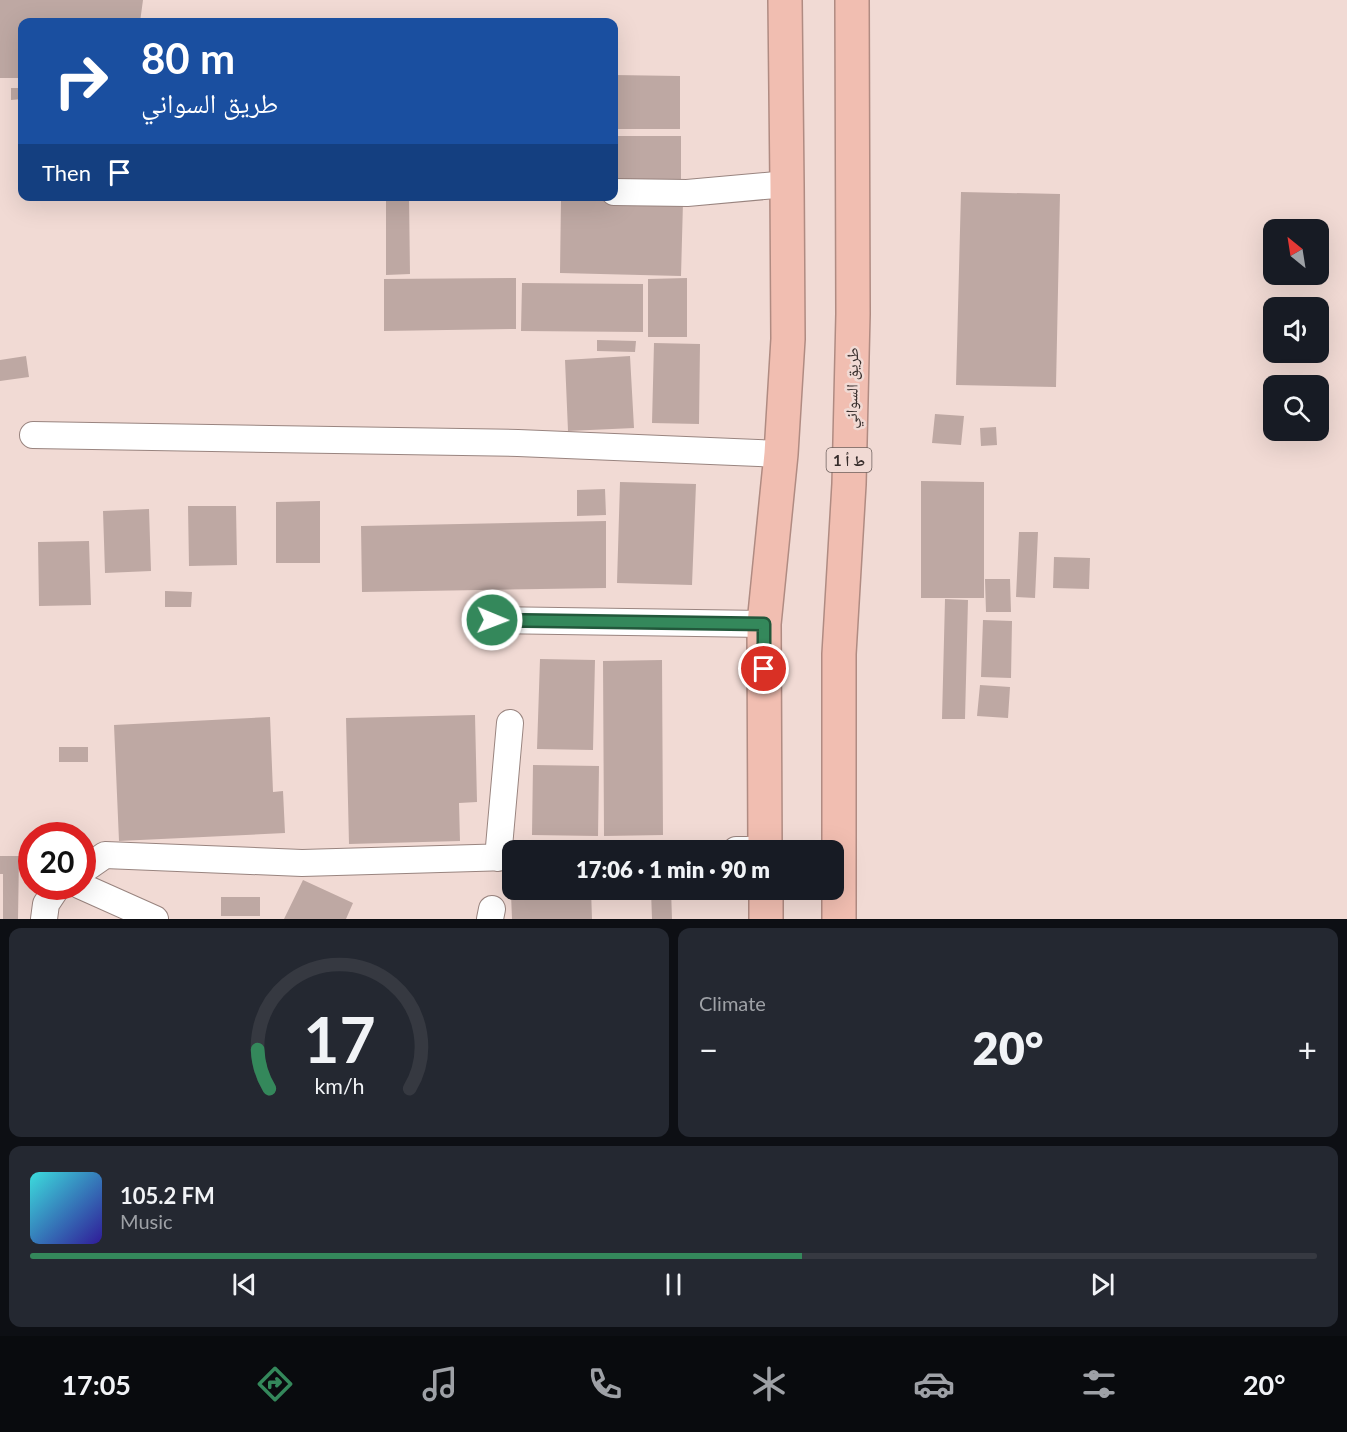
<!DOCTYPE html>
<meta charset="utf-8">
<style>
:root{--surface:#171b24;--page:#242831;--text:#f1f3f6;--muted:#9ea1a6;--line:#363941;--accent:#34885b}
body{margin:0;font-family:Lato,"Noto Naskh Arabic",sans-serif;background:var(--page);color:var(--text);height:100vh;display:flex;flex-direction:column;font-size:22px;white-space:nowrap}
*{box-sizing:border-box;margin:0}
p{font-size:20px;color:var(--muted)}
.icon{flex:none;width:33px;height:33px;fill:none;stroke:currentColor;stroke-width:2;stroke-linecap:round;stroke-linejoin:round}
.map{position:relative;height:919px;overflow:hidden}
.details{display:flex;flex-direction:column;gap:9px;padding:9px;background:#0d0f14;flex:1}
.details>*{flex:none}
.hud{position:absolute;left:18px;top:18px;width:600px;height:183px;border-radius:12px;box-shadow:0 6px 24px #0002;background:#1a4fa0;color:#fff;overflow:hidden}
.needle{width:39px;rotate:330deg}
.tools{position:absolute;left:1263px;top:219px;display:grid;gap:12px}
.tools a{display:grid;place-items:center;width:66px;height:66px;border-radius:12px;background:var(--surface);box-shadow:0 6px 24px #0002;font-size:30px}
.speed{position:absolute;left:18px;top:822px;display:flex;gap:12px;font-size:30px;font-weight:700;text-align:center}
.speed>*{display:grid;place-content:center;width:78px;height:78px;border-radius:50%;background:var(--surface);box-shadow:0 6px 24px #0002;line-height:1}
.speed .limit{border:9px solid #d22;background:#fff;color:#111}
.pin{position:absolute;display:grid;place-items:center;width:51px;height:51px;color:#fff;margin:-26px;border:3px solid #fff;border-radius:50%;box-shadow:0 2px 6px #0007}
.me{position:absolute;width:66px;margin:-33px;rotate:91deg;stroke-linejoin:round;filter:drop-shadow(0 0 4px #0008)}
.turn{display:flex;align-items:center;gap:21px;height:126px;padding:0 24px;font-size:27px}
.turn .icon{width:78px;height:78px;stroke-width:2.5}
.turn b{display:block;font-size:42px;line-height:51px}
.then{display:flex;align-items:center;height:57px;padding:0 24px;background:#0003;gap:12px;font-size:22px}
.big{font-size:45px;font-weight:800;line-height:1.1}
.details .widget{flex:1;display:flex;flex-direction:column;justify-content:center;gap:9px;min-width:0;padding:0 21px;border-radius:12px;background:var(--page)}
.details .dial{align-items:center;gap:0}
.dial svg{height:156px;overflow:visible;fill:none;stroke:var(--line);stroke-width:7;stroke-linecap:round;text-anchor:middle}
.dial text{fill:var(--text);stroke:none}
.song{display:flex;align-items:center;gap:18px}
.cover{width:72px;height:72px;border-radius:9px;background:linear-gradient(135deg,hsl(180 70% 55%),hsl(250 70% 35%))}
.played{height:6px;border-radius:3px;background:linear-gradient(90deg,var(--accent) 60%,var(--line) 60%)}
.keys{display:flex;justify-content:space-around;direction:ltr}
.heat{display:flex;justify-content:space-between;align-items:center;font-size:33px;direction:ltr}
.details .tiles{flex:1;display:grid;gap:9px;grid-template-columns:1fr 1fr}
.widget:last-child{grid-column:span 2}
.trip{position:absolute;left:502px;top:840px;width:342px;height:60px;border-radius:12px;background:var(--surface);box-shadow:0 6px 24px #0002;font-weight:800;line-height:60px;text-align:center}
.tab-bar{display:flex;height:96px;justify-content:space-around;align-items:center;background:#090b0e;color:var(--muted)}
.tab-bar .icon{width:42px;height:42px}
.tab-bar .selected{color:var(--accent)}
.tab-bar b{font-size:27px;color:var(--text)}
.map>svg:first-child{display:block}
.building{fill:#bea8a3}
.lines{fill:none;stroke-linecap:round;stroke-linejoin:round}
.minor-casing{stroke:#99847f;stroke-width:28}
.highway-casing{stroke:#b08b82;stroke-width:36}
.minor{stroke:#fff;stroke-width:26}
.highway{stroke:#f1beb1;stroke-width:33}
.route-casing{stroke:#22583b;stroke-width:15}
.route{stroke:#34885b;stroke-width:10}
.labels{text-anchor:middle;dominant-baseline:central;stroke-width:5;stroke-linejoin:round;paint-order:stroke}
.shield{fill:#f1dad4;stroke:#6e615e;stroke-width:1.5}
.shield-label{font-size:15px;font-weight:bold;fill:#362d2b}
.street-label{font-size:16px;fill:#362d2b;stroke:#f1dad4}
</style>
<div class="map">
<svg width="1347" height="919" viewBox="0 0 1347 919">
<rect width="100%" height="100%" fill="#f1dad4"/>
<path class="building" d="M0,0H143L140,22H22V78H0Z
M614,75L680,76V129H614Z
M11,88H22V99L11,100Z
M614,136H681V186H614Z
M961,192L1060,194L1056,387L956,385Z
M386,196H409L410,274L386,275Z
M561,200L683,202L681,276L560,273Z
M516,278V329L384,331V279Z
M687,278V337H648V279Z
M522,283L643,284V332L521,331Z
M597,340L636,341L635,352L597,351Z
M654,343L700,344L699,424L652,423Z
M26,356L29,377L0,381V360Z
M630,356L634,428L568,431L565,360Z
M935,414L964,416L961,445L932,443Z
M996,427L997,445L981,446L980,428Z
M921,481L984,482V598H921Z
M620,482L696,484L692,585L617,583Z
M605,489L606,515L577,516V490Z
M320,501V563H276V502Z
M188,506H236L237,565L189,566Z
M149,509L151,571L105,573L103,511Z
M606,521V588L362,592L361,526Z
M1019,532H1038L1035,598L1016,597Z
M89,541L91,605L39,606L38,542Z
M1054,557L1090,558L1089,589L1053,588Z
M985,579H1010L1011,612H986Z
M165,591L192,592L191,607H165Z
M945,599L968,600L965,719H942Z
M983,620L1012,621L1011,678L981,677Z
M540,659L595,660L593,750L537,749Z
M662,660L663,835L604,836L603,661Z
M980,685L1010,687L1008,718L977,716Z
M475,715L477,802L459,803L460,841L349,844L346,718Z
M270,717L273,792L283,791L285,833L119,841L114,725Z
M59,747H88V762H59Z
M533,765L599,766L598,836L532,835Z
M0,856H19L18,919H3V874H0Z
M303,880L353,903L346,919H284Z
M591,890L592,919H512L511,894Z
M671,890L672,919H652L651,891Z
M221,897H260V916H221Z"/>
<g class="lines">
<g class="minor-casing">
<path id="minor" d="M614,192L687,193L787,184
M33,435L518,443L781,454
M492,620L764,624
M736,850H765
M498,858L510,723
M82,871L105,855L302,863L513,857
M81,886L155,919
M44,919L46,904L58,886
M490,919L492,909"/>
</g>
<g class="highway-casing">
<path id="highway" d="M765,850L764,624L781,454L788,339L787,184L785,0
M766,890V919
M839,919V654L849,484L853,314L852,0"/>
</g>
<use href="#minor" class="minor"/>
<use href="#highway" class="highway"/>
</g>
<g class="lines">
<g class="route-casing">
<path id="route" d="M492,620L764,624V669"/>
</g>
<use href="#route" class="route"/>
</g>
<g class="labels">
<rect class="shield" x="826.5" y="448" width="45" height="24" rx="4.5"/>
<g class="shield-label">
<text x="849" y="460">ط أ 1</text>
</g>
<g class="street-label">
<text transform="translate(851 388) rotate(-89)">طريق السواني</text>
</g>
</g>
</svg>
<div class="tools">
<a><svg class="needle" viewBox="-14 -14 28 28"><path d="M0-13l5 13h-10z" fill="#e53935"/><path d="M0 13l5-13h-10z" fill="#9ea1a6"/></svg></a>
<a><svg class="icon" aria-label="sound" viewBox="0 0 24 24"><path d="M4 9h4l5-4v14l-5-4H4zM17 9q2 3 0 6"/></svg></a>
<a><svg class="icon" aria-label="search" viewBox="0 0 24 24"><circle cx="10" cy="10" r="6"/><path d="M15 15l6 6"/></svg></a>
</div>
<div class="speed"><div class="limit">20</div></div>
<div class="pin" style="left:764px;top:669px;background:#d93025"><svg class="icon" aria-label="arrive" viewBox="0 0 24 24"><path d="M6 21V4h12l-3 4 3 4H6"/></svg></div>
<svg class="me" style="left:492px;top:620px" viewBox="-20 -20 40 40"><circle r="17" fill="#34885b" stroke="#fff" stroke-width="3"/><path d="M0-11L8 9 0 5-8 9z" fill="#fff"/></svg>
<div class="trip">17:06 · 1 min · 90 m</div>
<div class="hud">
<div class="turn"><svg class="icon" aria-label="right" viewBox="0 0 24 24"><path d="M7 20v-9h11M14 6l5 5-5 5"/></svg><div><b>80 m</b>طريق السواني</div></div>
<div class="then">Then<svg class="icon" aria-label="arrive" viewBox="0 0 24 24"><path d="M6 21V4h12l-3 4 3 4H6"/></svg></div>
</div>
</div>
<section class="details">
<div class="tiles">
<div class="widget dial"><svg viewBox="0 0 100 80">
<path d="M14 69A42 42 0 1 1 86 69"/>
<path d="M14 69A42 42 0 0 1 8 49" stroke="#34885b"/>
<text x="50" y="56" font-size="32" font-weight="700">17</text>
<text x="50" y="72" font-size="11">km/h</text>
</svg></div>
<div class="widget"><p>Climate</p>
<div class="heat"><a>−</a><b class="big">20°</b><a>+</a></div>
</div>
<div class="widget">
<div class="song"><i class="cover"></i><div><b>105.2 FM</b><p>Music</p></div></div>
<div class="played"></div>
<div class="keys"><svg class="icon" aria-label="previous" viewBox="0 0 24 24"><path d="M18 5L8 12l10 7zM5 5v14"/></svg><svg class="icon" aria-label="pause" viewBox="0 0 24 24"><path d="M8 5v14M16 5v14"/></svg><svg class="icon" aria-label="next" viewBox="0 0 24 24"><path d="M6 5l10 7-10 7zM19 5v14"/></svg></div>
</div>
</div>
</section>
<nav class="tab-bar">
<b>17:05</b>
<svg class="icon selected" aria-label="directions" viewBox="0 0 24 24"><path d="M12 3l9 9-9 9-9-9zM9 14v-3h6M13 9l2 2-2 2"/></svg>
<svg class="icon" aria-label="music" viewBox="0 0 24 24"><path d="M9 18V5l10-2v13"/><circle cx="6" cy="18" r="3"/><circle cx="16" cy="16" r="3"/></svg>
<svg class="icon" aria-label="phone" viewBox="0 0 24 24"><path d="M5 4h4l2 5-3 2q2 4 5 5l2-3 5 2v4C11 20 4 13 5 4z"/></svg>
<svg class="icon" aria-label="climate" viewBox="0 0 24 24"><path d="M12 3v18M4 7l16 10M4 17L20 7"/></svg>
<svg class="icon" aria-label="car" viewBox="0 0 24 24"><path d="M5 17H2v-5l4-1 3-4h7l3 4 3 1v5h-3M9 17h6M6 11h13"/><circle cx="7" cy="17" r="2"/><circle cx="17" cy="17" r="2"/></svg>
<svg class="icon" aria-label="filters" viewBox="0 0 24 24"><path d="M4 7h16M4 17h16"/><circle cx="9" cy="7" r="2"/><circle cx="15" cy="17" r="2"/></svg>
<b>20°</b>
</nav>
